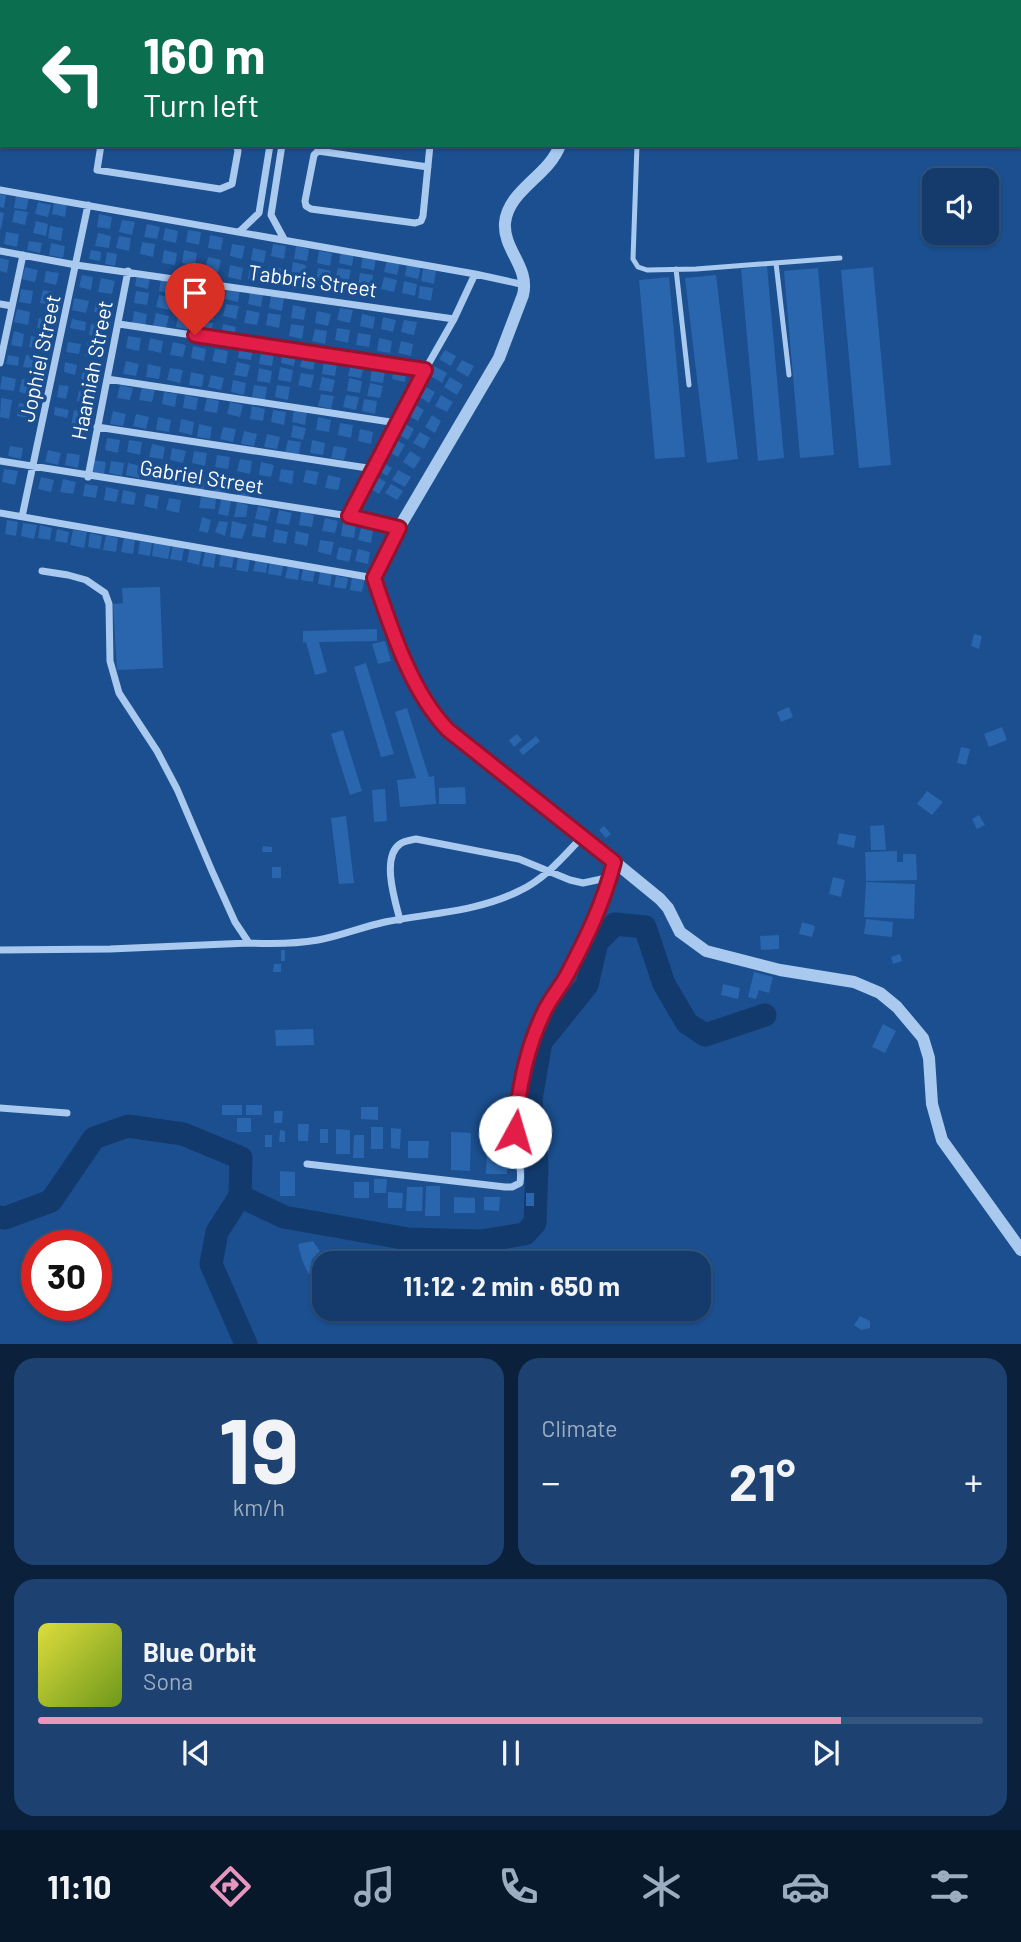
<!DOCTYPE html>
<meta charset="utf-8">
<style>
:root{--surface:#143b6b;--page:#1d4271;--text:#f1f3f6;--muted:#9dadc1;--line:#33557e;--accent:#e797bd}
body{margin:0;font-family:Barlow,sans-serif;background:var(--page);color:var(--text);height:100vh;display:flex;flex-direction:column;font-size:26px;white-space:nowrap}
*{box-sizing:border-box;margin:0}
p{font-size:23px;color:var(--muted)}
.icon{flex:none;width:38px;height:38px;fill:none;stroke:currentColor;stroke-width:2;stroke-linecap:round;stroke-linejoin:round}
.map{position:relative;height:1344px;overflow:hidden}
.drawer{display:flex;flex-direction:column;gap:14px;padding:14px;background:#0b203b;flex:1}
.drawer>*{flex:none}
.guide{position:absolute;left:0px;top:0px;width:1022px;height:147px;box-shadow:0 2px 5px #0004,0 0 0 2px var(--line);background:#0b6e4f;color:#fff;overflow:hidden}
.fabs{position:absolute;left:922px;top:168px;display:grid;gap:14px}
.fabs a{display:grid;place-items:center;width:77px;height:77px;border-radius:14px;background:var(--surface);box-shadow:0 2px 5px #0004,0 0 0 2px var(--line);font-size:35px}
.speed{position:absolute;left:21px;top:1230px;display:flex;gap:14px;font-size:35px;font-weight:700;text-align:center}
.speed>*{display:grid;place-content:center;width:91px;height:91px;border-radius:50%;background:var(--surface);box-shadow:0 2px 5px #0004,0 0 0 2px var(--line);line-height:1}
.speed .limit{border:10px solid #d22;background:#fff;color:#111}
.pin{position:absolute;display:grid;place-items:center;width:60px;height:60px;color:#fff;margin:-72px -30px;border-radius:50% 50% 50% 0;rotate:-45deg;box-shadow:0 0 7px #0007}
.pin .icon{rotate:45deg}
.me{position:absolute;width:77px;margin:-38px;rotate:6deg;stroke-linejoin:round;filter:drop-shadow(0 0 5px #0008)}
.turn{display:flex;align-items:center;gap:24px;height:147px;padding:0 28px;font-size:32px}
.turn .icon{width:91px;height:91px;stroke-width:2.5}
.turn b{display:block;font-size:49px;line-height:60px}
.big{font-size:52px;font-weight:700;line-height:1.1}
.drawer .tile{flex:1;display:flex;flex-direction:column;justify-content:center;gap:10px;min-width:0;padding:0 24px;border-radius:21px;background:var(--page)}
.drawer .dial{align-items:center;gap:0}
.dial b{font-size:91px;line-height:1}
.song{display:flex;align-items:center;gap:21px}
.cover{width:84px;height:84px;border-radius:10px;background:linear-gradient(135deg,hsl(60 70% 55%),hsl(80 70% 35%))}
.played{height:7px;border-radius:4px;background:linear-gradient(90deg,var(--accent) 85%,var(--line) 85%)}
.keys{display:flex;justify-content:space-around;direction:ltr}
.heat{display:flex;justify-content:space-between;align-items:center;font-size:38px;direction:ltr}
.drawer .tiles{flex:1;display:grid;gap:14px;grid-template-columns:1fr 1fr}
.tile:last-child{grid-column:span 2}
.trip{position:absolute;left:312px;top:1251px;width:399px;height:70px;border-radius:21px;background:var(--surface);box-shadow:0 2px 5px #0004,0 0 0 2px var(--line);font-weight:700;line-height:70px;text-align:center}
.tabs{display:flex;height:112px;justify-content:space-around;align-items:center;background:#08182b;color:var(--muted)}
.tabs .icon{width:49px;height:49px}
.tabs .active{color:var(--accent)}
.tabs b{font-size:32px;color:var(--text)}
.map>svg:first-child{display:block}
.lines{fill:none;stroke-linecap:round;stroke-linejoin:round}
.river{stroke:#123a6d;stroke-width:23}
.building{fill:#2a66ad}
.service{stroke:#a9c9ee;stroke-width:5}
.minor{stroke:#a9c9ee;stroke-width:7}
.tertiary{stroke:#a9c9ee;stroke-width:12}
.route-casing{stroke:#92132f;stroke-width:18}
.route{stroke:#e11d48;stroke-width:12}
.labels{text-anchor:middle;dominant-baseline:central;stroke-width:7;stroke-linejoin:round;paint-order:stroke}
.street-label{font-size:21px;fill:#fff;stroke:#1b4f8f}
</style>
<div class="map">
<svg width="1021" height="1344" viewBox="0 0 1021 1344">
<rect width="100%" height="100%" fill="#1b4f8f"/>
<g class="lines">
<path class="river" d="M240,1196L284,1217L408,1239L481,1241L525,1234L535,1223L537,1164L531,1099L541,1042L587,985L597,942L615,924L645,927L664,984L687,1023L705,1035L765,1015
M0,1217L5,1218L51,1201L94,1138L128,1126L183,1134L241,1158L240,1196L217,1232L211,1264L246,1344"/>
</g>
<path class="building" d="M0,194L6,195L4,208L0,207Z
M16,195L29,198L26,210L14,208Z
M38,202L51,205L48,217L35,214Z
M54,202L67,204L65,217L52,214Z
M15,210L28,212L25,225L12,222Z
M0,212L4,213L1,229H0Z
M99,214L112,217L110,229L97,227Z
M122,220L135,222L132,235L119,232Z
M36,221L48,224L46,236L33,233Z
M147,224L160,227L157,239L144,237Z
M50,226L63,228L61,241L48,238Z
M165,228L178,231L176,243L163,240Z
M188,230L201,232L199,245L186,242Z
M6,232L19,234L17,247L4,244Z
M98,233L111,236L109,248L95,246Z
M210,235L223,238L221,250L208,248Z
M119,236L131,238L129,251L116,248Z
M29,241L42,243L40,253L27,250Z
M142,242L155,244L153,257L140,254Z
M51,243L65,246L63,258L49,255Z
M232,244L245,246L242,259L230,256Z
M273,244L286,246L284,259L271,256Z
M296,246L309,249L307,261L294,259Z
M253,248L266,251L264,263L251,260Z
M91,250L101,252L100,261L89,259Z
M164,250L177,253L175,265L162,263Z
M184,250L197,253L195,266L182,263Z
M319,251L332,253L330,266L317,263Z
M341,251L354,253L352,266L339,263Z
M107,252L117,254L115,266L105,264Z
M363,255L376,258L374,270L361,268Z
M208,257L221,260L218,272L205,270Z
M0,258L9,260L7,273L0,271Z
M387,260L400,262L397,275L384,272Z
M293,262L306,265L304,277L291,275Z
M407,264L421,266L418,279L405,276Z
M230,265L243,268L241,280L228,277Z
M250,266L263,269L261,281L248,279Z
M270,266L283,269L281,281L268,279Z
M767,266L784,458L758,461L741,269Z
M25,267L38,270L35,282L22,279Z
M873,267L891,465L859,468L841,270Z
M318,268L331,271L329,283L316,280Z
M338,268L351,270L348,283L335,280Z
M818,268L834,455L800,458L784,271Z
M423,269L436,271L434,284L421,281Z
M46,271L59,273L56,285L44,282Z
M360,273L373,275L371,287L358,285Z
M137,274L150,277L148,289L135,286Z
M82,275L93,277L91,290L79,287Z
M716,275L738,459L707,463L685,278Z
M384,277L397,280L394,292L381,289Z
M669,277L685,457L655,459L639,280Z
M101,278L115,281L112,294L98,292Z
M161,279L174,281L172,294L159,291Z
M404,281L417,284L415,296L402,293Z
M183,282L196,285L194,297L181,294Z
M205,286L218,289L215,301L202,298Z
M420,286L433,288L431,301L418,298Z
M227,287L240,289L238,302L225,299Z
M21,289L33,291L31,304L19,302Z
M43,290L53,292L51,305L40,303Z
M136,291L149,293L147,305L134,303Z
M250,292L263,295L261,307L248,304Z
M159,295L172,297L169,310L156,307Z
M271,296L284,298L282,311L269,308Z
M74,298L89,301L86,313L72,310Z
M182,300L195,302L192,315L179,312Z
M96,302L109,305L107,315L94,312Z
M226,304L239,306L236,319L223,316Z
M203,305L216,308L213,320L200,318Z
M293,305L306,308L304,320L291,318Z
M340,308L353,310L350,323L337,320Z
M17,309L30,312L28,325L14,322Z
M247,310L260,313L257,325L244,323Z
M134,311L147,314L145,326L132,324Z
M317,311L331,314L328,326L315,323Z
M156,313L169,316L166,328L153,326Z
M268,313L281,315L279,328L266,325Z
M362,314L375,317L373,329L360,326Z
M178,315L191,318L189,330L176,327Z
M383,317L396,320L393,332L381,329Z
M39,318L50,320L48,330L37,328Z
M72,319L86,322L85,331L70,328Z
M404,320L417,322L414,335L401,332Z
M200,321L213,323L210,336L197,333Z
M91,324L104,326L102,338L89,335Z
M223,324L236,327L234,339L221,337Z
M291,324L304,326L302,339L289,336Z
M337,328L350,330L348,343L335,340Z
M315,329L327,331L325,344L312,341Z
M14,331L24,334L22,347L11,345Z
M358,333L371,335L369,347L356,345Z
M31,336L45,339L43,350L29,347Z
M128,336L141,338L139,351L126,348Z
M150,338L163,341L161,353L148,350Z
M379,338L392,341L390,353L377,351Z
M401,341L413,344L411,356L398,353Z
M68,342L81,344L79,354L66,352Z
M173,342L186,345L183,357L170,355Z
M87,343L100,346L98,358L85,356Z
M240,345L253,348L251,360L238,358Z
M193,346L206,349L204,361L191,358Z
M215,349L228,351L226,364L212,361Z
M445,350L456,356L451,366L439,359Z
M283,351L296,353L294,366L281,363Z
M261,352L274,354L272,366L259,364Z
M8,355L19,357L18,366L6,364Z
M26,355L40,357L37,369L23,367Z
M303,355L316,357L313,370L300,367Z
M462,360L474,366L468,377L456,370Z
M126,361L139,364L136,376L123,374Z
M324,361L337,364L335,376L322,374Z
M65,362L77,365L75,375L64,372Z
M237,362L250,365L247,377L234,375Z
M148,364L161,367L159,379L146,377Z
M351,364L364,366L361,378L348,376Z
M84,365L94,367L92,381L81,379Z
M434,366L447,373L442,383L429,375Z
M280,367L293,370L291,382L278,380Z
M394,367L407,369L405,382L392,379Z
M170,368L183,370L180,383L167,380Z
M259,368L272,371L270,383L257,381Z
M372,368L385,371L383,383L370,381Z
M191,372L204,375L202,387L189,385Z
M301,373L314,375L311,388L298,385Z
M211,375L224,378L221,390L208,387Z
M2,376L16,379L14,391L0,389Z
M322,377L335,380L332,392L319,390Z
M450,377L463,385L457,395L444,387Z
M349,378L362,381L360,393L347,391Z
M22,379L36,382L34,395L19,392Z
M233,380L246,383L244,395L231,392Z
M370,383L383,386L380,398L367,396Z
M59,385L69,386L66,399L57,397Z
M120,385L133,388L130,400L117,398Z
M254,385L267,387L265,400L252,397Z
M277,385L290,387L288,400L275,397Z
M142,387L155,390L152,402L139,400Z
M426,387L435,392L429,403L420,397Z
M79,391L91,393L89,403L77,401Z
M164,392L177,394L175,407L162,404Z
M321,394L334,396L331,409L318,406Z
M185,395L198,398L196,410L183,408Z
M346,395L359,397L356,410L343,407Z
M441,395L453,402L447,412L435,406Z
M1,398L12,400L9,419L0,417Z
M207,398L219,401L217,413L204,411Z
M364,399L377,401L375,414L362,411Z
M230,402L243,405L240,417L227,414Z
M19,403L30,405L28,418L17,416Z
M414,404L424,410L418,421L407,415Z
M252,406L265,409L263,421L250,419Z
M55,407L69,410L67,418L54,415Z
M74,410L87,412L84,428L71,426Z
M273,410L286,412L284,425L271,422Z
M294,410L307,412L305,425L292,422Z
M113,411L126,414L123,426L110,424Z
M136,414L149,417L146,429L133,426Z
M432,415L441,421L435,433L425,427Z
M158,417L171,420L169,432L156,430Z
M318,417L331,420L329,432L316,430Z
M181,419L194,422L192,435L179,432Z
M402,422L414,429L408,440L396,433Z
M340,423L353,425L351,438L338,435Z
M199,424L212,427L210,439L197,437Z
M293,425L306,428L303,440L291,437Z
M223,427L236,429L233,442L220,439Z
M360,429L373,432L371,444L358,441Z
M244,431L257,434L254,446L241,444Z
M420,432L430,438L424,449L413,443Z
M267,434L280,437L277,449L264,447Z
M107,438L120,440L118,453L105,450Z
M395,439L405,445L398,457L387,451Z
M129,440L142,442L140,455L127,452Z
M288,440L301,442L299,454L285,452Z
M312,440L325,443L323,455L310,453Z
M152,444L165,447L163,459L149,457Z
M10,446L23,448L21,459L8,456Z
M334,446L347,448L344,460L331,458Z
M172,448L186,451L183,463L170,460Z
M48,450L61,453L58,465L45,462Z
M194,451L207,453L205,466L192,463Z
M410,451L421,458L414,469L403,462Z
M67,453L80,455L78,468L65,465Z
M217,455L230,457L228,469L215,467Z
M240,459L252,461L250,474L237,471Z
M93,460L106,462L104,474L91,472Z
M111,461L124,463L122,476L109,473Z
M380,461L392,468L387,476L375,469Z
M261,462L274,465L271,477L259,475Z
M128,463L141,466L139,478L126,475Z
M149,466L162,469L160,481L147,479Z
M4,469L18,471L15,485L2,482Z
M281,469L294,471L292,484L279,481Z
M170,470L183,473L181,485L168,483Z
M306,470L319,472L316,485L303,482Z
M398,470L411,477L405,487L392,480Z
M193,475L206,478L203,490L190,487Z
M328,475L341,478L338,490L325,488Z
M373,475L386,482L379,494L366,486Z
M41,477L54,480L51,492L38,489Z
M63,479L76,482L73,494L60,492Z
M216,479L229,482L226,494L213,491Z
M85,484L98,486L96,498L83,496Z
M239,484L253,486L250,499L237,496Z
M391,484L403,491L397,500L385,493Z
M106,487L119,490L116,502L104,500Z
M123,490L136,493L134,505L121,503Z
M146,494L159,496L157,509L144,506Z
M201,497L216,498L215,509L199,508Z
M169,498L181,500L179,513L166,510Z
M232,498L228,516L218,514L221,500Z
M237,502L248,505L246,517H234Z
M258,506L271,509L268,521L255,519Z
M279,510L292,513L289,525L276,523Z
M301,512L314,515L312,527L299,525Z
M202,517L211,520L208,533L199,531Z
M325,518L338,521L335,533L322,531Z
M7,520L18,522L16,536L5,534Z
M219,521L228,522L225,536L215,532Z
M232,521L247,525L242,539L230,537Z
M23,523L37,525L34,539L21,536Z
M254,523L267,526L265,538L252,536Z
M343,523L356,526L354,538L341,536Z
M40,525L52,528L50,540L38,538Z
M361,528L373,530L371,543L358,540Z
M57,529L69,532L67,543L55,541Z
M275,529L288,532L286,544L273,542Z
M73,530L87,532L84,548L70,545Z
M296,531L309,534L307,546L294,543Z
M90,533L102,536L100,549L88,547Z
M106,535L118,538L116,552L103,550Z
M124,538L135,540L133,554L121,552Z
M320,540L334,542L331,555L318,552Z
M140,541L152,543L150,556L138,554Z
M154,542L171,545L168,559L152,556Z
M173,545L184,547L182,561L170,559Z
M339,547L352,550L349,562L336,559Z
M190,548L202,550L199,565L187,562Z
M358,549L370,552L368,564L355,561Z
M205,551L216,553L214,568L202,566Z
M221,553L234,555L232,568L219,566Z
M238,556L250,558L248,572L236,570Z
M256,559L268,561L266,573L253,571Z
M270,560L284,563L281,576L268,574Z
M288,565L300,567L298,580L285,578Z
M303,568L315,570L313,582L301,580Z
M320,572L332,574L330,586L318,584Z
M336,576L348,578L346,589L334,587Z
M352,577L365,579L362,592L350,590Z
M160,587L163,668L117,670L113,604L123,603L122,588Z
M377,629V641L319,642L327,672L315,675L306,642L303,643V631Z
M974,634L982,636L979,649L971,646Z
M385,641L391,661L378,664L372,644Z
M366,663L394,754L381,757L354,667Z
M789,707L793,717L781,722L777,712Z
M407,708L429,777L434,776L436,804L400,807L397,780L416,778L395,712Z
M1002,727L1007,740L989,747L984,734Z
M343,730L362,791L350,795L331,734Z
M517,734L522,740L514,747L509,740Z
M536,736L540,741L523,755L519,750Z
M961,747L970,749L966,765L957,763Z
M465,787L466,804H439V788Z
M385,789L387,821L374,822L372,790Z
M927,791L943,802L932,815L917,804Z
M979,815L985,825L977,829L972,819Z
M346,816L354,883L339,884L331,818Z
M884,825L886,850H871L870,826Z
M604,826L611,834L606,838L599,830Z
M839,833L856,836L854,848L837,844Z
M263,846L272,847V852H262Z
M897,851V862H903V854H916L917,880L866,881L865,852Z
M272,867H281V878H272Z
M833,877L845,880L841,897L829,894Z
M866,882L915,884L914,919L864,917Z
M866,919L893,922L892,937L864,934Z
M802,922L815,926L812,937L799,934Z
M779,935V949L761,950L760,936Z
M281,950H285V961H281Z
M900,954L902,961L893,964L891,957Z
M274,964H281V972H273Z
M754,972L773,977L769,993L759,990L756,999L748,997Z
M723,984L740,988L738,999L721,995Z
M883,1024L896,1031L885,1053L872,1047Z
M313,1029L314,1045L276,1046L275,1030Z
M222,1105H242V1115H222Z
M246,1105H262V1115H246Z
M361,1107H378V1120L361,1119Z
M274,1111H283L282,1123H274Z
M237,1118H251V1132H237Z
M298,1124H309L308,1141H298Z
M371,1127H383V1149H371Z
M391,1128L401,1129L400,1149L391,1148Z
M320,1129H328V1143H320Z
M336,1129L350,1130V1154H336Z
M280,1130L285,1131V1142H279Z
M451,1132L471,1133L470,1171L451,1170Z
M265,1135H272V1147H265Z
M354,1135H364V1158H353Z
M408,1141H429L428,1158H408Z
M487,1148H507V1174H486Z
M280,1171L295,1172V1196H280Z
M374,1179H387L386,1193H374Z
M354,1182H369V1198H354Z
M426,1186H440V1216H425Z
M407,1187H423L422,1211H406Z
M388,1192L403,1193L402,1208H388Z
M526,1193H534V1206H526Z
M454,1197L475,1198V1213H454Z
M484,1197H500L499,1211L484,1210Z
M313,1241L320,1251L312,1259L309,1275L302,1260L298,1244Z
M860,1316L870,1321V1328L861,1330L854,1325Z"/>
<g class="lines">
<path class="service" d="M643,0V2
M637,145L633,259L638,267L647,270L696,269L840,258
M776,263L789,375
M676,269L689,385"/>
<path class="minor" d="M349,0L359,2
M424,0L426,2
M968,0L969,2
M122,2V0
M378,2V0
M101,145L97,170L220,189L232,184L238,151L236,145
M282,145L271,215L284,239
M428,167L318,151L314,155L305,201L306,206L311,209L415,223L421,221L423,216L430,145
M0,190L475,274L454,319L409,398L349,516
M239,232L259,213L270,145
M0,251L76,265L454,319
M475,274L525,285
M0,304L12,306
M119,324L425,370
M0,363L23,255
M107,379L397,423
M97,427L374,469
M0,461L349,516L399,528
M88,477L128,271
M0,513L374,578
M22,517L88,205
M42,571L68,575L86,580L105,593L109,604L110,661L119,693L157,751L177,789L212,871L235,922L249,943C272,944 295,944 318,940C340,936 362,927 385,922C430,913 477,912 519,891C545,879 564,856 583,836
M400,920C395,901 381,857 400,844C403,841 411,840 416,839L519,859L570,880L583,883L611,877
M0,950L110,949L249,943
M0,1108L67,1113
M307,1164L505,1187H512L520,1183C523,1165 515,1148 515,1130C515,1099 524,1064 534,1036C542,1013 556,995 567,975C586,939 604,901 614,862"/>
<path class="tertiary" d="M605,2L606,0
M560,145C549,176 508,190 505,223C503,250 530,267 523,295L499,358L399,528L374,578C390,627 412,693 448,731L583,836L660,899L668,908L680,932L706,951L780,970L854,982L880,993L897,1007L923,1038L929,1058L932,1104L942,1140L1021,1250"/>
</g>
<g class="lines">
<g class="route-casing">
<path id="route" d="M195,335L425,370L349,516L399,528L374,578C391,628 411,692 448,730L614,862C604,902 586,939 567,975C560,988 550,999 544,1012C526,1049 518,1091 515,1132"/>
</g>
<use href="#route" class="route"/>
</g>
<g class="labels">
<g class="street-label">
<text transform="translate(313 280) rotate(8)">Tabbris Street</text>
<text transform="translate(39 358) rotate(-78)">Jophiel Street</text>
<text transform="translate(91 370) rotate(-79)">Haamiah Street</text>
<text transform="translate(202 476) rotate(9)">Gabriel Street</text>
</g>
</g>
</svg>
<div class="fabs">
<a><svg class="icon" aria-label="sound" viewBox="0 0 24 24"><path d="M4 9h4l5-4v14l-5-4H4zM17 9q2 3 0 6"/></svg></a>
</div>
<div class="speed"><div class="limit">30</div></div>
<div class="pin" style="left:195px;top:335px;background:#d93025"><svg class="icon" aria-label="arrive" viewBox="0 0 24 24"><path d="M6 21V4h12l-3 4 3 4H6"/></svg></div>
<svg class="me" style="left:515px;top:1132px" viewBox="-20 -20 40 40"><circle r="19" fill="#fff"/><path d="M0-13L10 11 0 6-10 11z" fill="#e11d48"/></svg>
<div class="trip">11:12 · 2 min · 650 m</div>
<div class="guide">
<div class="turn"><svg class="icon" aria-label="left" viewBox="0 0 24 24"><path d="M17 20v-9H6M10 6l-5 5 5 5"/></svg><div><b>160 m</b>Turn left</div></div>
</div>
</div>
<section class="drawer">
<div class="tiles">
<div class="tile dial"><b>19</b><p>km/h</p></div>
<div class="tile"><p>Climate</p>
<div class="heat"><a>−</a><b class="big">21°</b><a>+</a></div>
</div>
<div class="tile">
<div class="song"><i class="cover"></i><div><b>Blue Orbit</b><p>Sona</p></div></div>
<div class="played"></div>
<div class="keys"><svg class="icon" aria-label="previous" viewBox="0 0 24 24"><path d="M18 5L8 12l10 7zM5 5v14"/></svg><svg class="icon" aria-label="pause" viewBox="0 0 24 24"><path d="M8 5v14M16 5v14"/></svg><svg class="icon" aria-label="next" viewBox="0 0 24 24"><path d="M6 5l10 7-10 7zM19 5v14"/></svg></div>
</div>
</div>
</section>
<nav class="tabs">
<b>11:10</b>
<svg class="icon active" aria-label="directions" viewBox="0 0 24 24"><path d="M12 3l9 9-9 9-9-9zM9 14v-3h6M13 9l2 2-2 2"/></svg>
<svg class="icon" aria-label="music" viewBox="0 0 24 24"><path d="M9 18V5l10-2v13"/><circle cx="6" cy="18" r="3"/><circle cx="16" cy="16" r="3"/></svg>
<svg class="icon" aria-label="phone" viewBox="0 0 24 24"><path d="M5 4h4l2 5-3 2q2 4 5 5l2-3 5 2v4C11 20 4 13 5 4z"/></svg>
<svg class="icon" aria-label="climate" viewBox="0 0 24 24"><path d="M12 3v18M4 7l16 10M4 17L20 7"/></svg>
<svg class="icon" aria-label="car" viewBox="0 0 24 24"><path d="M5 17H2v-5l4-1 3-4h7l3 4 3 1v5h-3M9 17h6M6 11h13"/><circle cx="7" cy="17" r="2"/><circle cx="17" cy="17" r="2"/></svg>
<svg class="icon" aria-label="filters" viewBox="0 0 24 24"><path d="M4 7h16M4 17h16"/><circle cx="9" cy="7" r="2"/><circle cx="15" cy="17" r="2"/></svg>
</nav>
